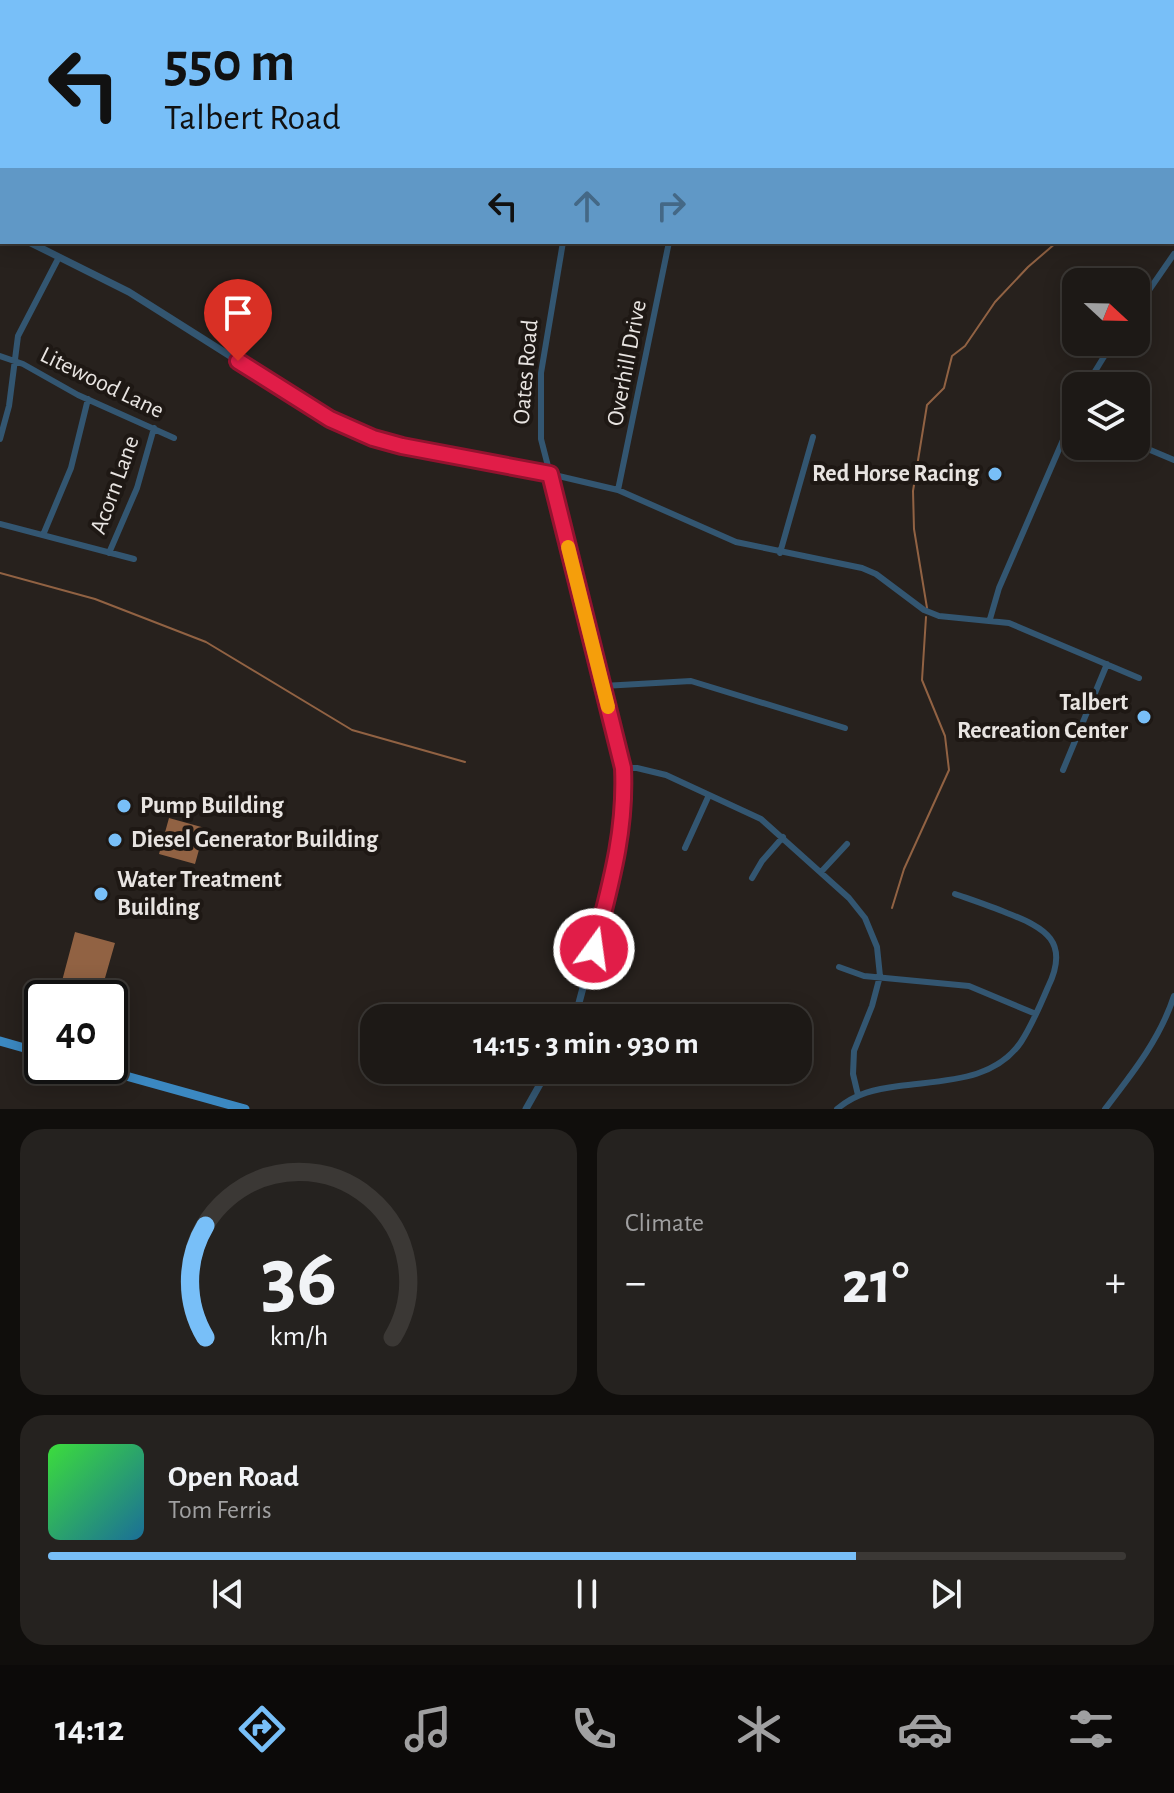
<!DOCTYPE html>
<meta charset="utf-8">
<style>
:root{--surface:#1d1916;--page:#25221f;--text:#f1f3f6;--muted:#a0a0a1;--line:#3b3835;--accent:#78bff8}
body{margin:0;font-family:"Alegreya Sans",sans-serif;background:var(--page);color:var(--text);height:100vh;display:flex;flex-direction:column;font-size:30px;white-space:nowrap}
*{box-sizing:border-box;margin:0}
p{font-size:26px;color:var(--muted)}
.icon{flex:none;width:44px;height:44px;fill:none;stroke:currentColor;stroke-width:2;stroke-linecap:round;stroke-linejoin:round}
.map{position:relative;height:1109px;overflow:hidden}
.sheet{display:flex;flex-direction:column;gap:20px;padding:20px;background:#100e0c;flex:1}
.sheet>*{flex:none}
.top-card{position:absolute;left:0px;top:0px;width:1174px;height:244px;box-shadow:0 4px 20px #0003,0 0 0 2px var(--line);background:#78bff8;color:#111;overflow:hidden}
.needle{width:52px;rotate:112deg}
.buttons{position:absolute;left:1062px;top:268px;display:grid;gap:16px}
.buttons a{display:grid;place-items:center;width:88px;height:88px;border-radius:16px;background:var(--surface);box-shadow:0 4px 20px #0003,0 0 0 2px var(--line);font-size:40px}
.speed{position:absolute;left:24px;top:980px;display:flex;gap:16px;font-size:40px;font-weight:700;text-align:center}
.speed>*{display:grid;place-content:center;width:104px;height:104px;border-radius:50%;background:var(--surface);box-shadow:0 4px 20px #0003,0 0 0 2px var(--line);line-height:1}
.speed .limit{border:4px solid #111;border-radius:12px;background:#fff;color:#111}
.pin{position:absolute;display:grid;place-items:center;width:68px;height:68px;color:#fff;margin:-82px -34px;border-radius:50% 50% 50% 0;rotate:-45deg;box-shadow:0 0 8px #0007}
.pin .icon{rotate:45deg}
.me{position:absolute;width:88px;margin:-44px;rotate:14deg;stroke-linejoin:round;filter:drop-shadow(0 0 6px #0008)}
.turn{display:flex;align-items:center;gap:28px;height:168px;padding:0 32px;font-size:36px}
.turn .icon{width:104px;height:104px;stroke-width:2.5}
.turn b{display:block;font-size:56px;line-height:68px}
.lanes{display:flex;align-items:center;height:76px;padding:0 32px;background:#0003;justify-content:center;gap:40px;direction:ltr}
.lanes .off{opacity:.35}
.big{font-size:60px;font-weight:700;line-height:1.1}
.sheet .widget{flex:1;display:flex;flex-direction:column;justify-content:center;gap:12px;min-width:0;padding:0 28px;border-radius:24px;background:var(--page)}
.sheet .dial{align-items:center;gap:0}
.dial svg{height:208px;overflow:visible;fill:none;stroke:var(--line);stroke-width:7;stroke-linecap:round;text-anchor:middle}
.dial text{fill:var(--text);stroke:none}
.song{display:flex;align-items:center;gap:24px}
.cover{width:96px;height:96px;border-radius:12px;background:linear-gradient(135deg,hsl(120 70% 55%),hsl(200 70% 35%))}
.played{height:8px;border-radius:4px;background:linear-gradient(90deg,var(--accent) 75%,var(--line) 75%)}
.keys{display:flex;justify-content:space-around;direction:ltr}
.heat{display:flex;justify-content:space-between;align-items:center;font-size:44px;direction:ltr}
.sheet .tiles{flex:1;display:grid;gap:20px;grid-template-columns:1fr 1fr}
.widget:last-child{grid-column:span 2}
.trip{position:absolute;left:360px;top:1004px;width:452px;height:80px;border-radius:24px;background:var(--surface);box-shadow:0 4px 20px #0003,0 0 0 2px var(--line);font-weight:700;line-height:80px;text-align:center}
.menu{display:flex;height:128px;justify-content:space-around;align-items:center;background:#0c0a09;color:var(--muted)}
.menu .icon{width:56px;height:56px}
.menu .current{color:var(--accent)}
.menu b{font-size:36px;color:var(--text)}
.map>svg:first-child{display:block}
.water{fill:#916243}
.lines{fill:none;stroke-linecap:round;stroke-linejoin:round}
.stream{stroke:#916243;stroke-width:2}
.minor{stroke:#335671;stroke-width:6}
.tertiary{stroke:#335671;stroke-width:7}
.primary{stroke:#3b88c1;stroke-width:9}
.route-casing{stroke:#92132f;stroke-width:20}
.route{stroke:#e11d48;stroke-width:14}
.slow{stroke:#f59e0b;stroke-width:14}
.poi-dot{fill:#78bff8;stroke:#1e1814;stroke-width:3}
.labels{text-anchor:middle;dominant-baseline:central;stroke-width:8;stroke-linejoin:round;paint-order:stroke}
.street-label{font-size:24px;fill:#e8e4e1;stroke:#1e1814}
.poi-label{font-size:24px;font-weight:bold;fill:#e8e4e1;stroke:#1e1814;text-anchor:start}
</style>
<div class="map">
<svg width="1174" height="1109" viewBox="0 0 1174 1109">
<rect width="100%" height="100%" fill="#27211d"/>
<path class="water" d="M169,818L205,828L195,864L159,854Z
M75,932L115,943L101,992L62,981Z"/>
<g class="lines">
<path class="stream" d="M267,0L268,2
M1172,57L1174,53
M0,573L95,599L206,642L352,730L465,762
M927,608L914,529L913,491L927,405L944,388L952,356L965,346L995,302L1028,267L1057,242
M892,908L904,869L949,770L945,736L922,680L926,617"/>
<path class="minor" d="M80,0L83,2
M1035,0L1037,2
M343,2V0
M607,2V0
M863,2L865,0
M563,242L541,373V439L550,474L618,490L736,542L862,568L876,574L924,610L939,616L1009,623L1139,678
M1136,309L1174,254
M0,356L23,364L78,395L174,438
M1086,386L1113,342
M0,439L9,406L18,336L59,257
M1136,444L1174,460
M618,490L669,242
M0,524L134,559
M43,535L71,468L88,399
M109,553L137,488L154,428
M780,553L813,437
M990,619L999,588L1076,410
M603,686L691,681L845,728
M623,768H637L666,775L761,819L849,898L865,918L877,947L880,976L872,1006L854,1051L853,1074L858,1095
M1063,770L1107,664
M685,848L709,795
M821,872L847,844
M752,878L762,861L783,837
M839,967L864,976L969,986L1036,1014
M837,1109C856,1093 876,1089 899,1086C942,1080 994,1082 1021,1042C1032,1025 1040,1006 1048,987C1070,942 1046,928 1007,913C990,906 972,900 955,894
M1105,1109C1132,1074 1160,1039 1174,996"/>
<path class="tertiary" d="M0,227L2,228
M29,242L129,292L330,419L373,438L402,446L550,474L623,768L625,808L619,852L575,1018
M526,1109L548,1070"/>
<path class="primary" d="M16,2L18,0
M0,17L2,15
M0,1041L42,1053
M90,1066L245,1109"/>
</g>
<g class="lines">
<g class="route-casing">
<path id="route" d="M238,361L330,419L373,438L402,446L550,474L623,768C626,833 610,886 594,949"/>
</g>
<use href="#route" class="route"/>
<path class="slow" d="M568,547L608,707"/>
</g>
<g class="poi-dot">
<circle cx="995" cy="474" r="8"/>
<circle cx="1144" cy="717" r="8"/>
<circle cx="124" cy="806" r="8"/>
<circle cx="115" cy="840" r="8"/>
<circle cx="101" cy="894" r="8"/>
</g>
<g class="labels">
<g class="street-label">
<text transform="translate(627 363) rotate(-79)">Overhill Drive</text>
<text transform="translate(526 372) rotate(-85)">Oates Road</text>
<text transform="translate(102 383) rotate(26)">Litewood Lane</text>
<text transform="translate(115 485) rotate(-70)">Acorn Lane</text>
</g>
<g class="poi-label">
<text x="979" y="474" text-anchor="end">Red Horse Racing</text>
<text x="1128" y="703" text-anchor="end">Talbert<tspan x="1128" dy="28">Recreation Center</tspan></text>
<text x="140" y="806">Pump Building</text>
<text x="131" y="840">Diesel Generator Building</text>
<text x="117" y="880">Water Treatment<tspan x="117" dy="28">Building</tspan></text>
</g>
</g>
</svg>
<div class="buttons">
<a><svg class="needle" viewBox="-14 -14 28 28"><path d="M0-13l5 13h-10z" fill="#e53935"/><path d="M0 13l5-13h-10z" fill="#a0a0a1"/></svg></a>
<a><svg class="icon" aria-label="layers" viewBox="0 0 24 24"><path d="M12 4l9 5-9 5-9-5zM3 14l9 5 9-5"/></svg></a>
</div>
<div class="speed"><div class="limit">40</div></div>
<div class="pin" style="left:238px;top:361px;background:#d93025"><svg class="icon" aria-label="arrive" viewBox="0 0 24 24"><path d="M6 21V4h12l-3 4 3 4H6"/></svg></div>
<svg class="me" style="left:594px;top:949px" viewBox="-20 -20 40 40"><circle r="17" fill="#e11d48" stroke="#fff" stroke-width="3"/><path d="M0-11L8 9 0 5-8 9z" fill="#fff"/></svg>
<div class="trip">14:15 · 3 min · 930 m</div>
<div class="top-card">
<div class="turn"><svg class="icon" aria-label="left" viewBox="0 0 24 24"><path d="M17 20v-9H6M10 6l-5 5 5 5"/></svg><div><b>550 m</b>Talbert Road</div></div>
<div class="lanes"><svg class="icon" aria-label="left" viewBox="0 0 24 24"><path d="M17 20v-9H6M10 6l-5 5 5 5"/></svg><svg class="icon off" aria-label="ahead" viewBox="0 0 24 24"><path d="M12 20V5M6 11l6-6 6 6"/></svg><svg class="icon off" aria-label="right" viewBox="0 0 24 24"><path d="M7 20v-9h11M14 6l5 5-5 5"/></svg></div>
</div>
</div>
<section class="sheet">
<div class="tiles">
<div class="widget dial"><svg viewBox="0 0 100 80">
<path d="M14 69A42 42 0 1 1 86 69"/>
<path d="M14 69A42 42 0 0 1 14 26" stroke="#78bff8"/>
<text x="50" y="56" font-size="32" font-weight="700">36</text>
<text x="50" y="72" font-size="11">km/h</text>
</svg></div>
<div class="widget"><p>Climate</p>
<div class="heat"><a>−</a><b class="big">21°</b><a>+</a></div>
</div>
<div class="widget">
<div class="song"><i class="cover"></i><div><b>Open Road</b><p>Tom Ferris</p></div></div>
<div class="played"></div>
<div class="keys"><svg class="icon" aria-label="previous" viewBox="0 0 24 24"><path d="M18 5L8 12l10 7zM5 5v14"/></svg><svg class="icon" aria-label="pause" viewBox="0 0 24 24"><path d="M8 5v14M16 5v14"/></svg><svg class="icon" aria-label="next" viewBox="0 0 24 24"><path d="M6 5l10 7-10 7zM19 5v14"/></svg></div>
</div>
</div>
</section>
<nav class="menu">
<b>14:12</b>
<svg class="icon current" aria-label="directions" viewBox="0 0 24 24"><path d="M12 3l9 9-9 9-9-9zM9 14v-3h6M13 9l2 2-2 2"/></svg>
<svg class="icon" aria-label="music" viewBox="0 0 24 24"><path d="M9 18V5l10-2v13"/><circle cx="6" cy="18" r="3"/><circle cx="16" cy="16" r="3"/></svg>
<svg class="icon" aria-label="phone" viewBox="0 0 24 24"><path d="M5 4h4l2 5-3 2q2 4 5 5l2-3 5 2v4C11 20 4 13 5 4z"/></svg>
<svg class="icon" aria-label="climate" viewBox="0 0 24 24"><path d="M12 3v18M4 7l16 10M4 17L20 7"/></svg>
<svg class="icon" aria-label="car" viewBox="0 0 24 24"><path d="M5 17H2v-5l4-1 3-4h7l3 4 3 1v5h-3M9 17h6M6 11h13"/><circle cx="7" cy="17" r="2"/><circle cx="17" cy="17" r="2"/></svg>
<svg class="icon" aria-label="filters" viewBox="0 0 24 24"><path d="M4 7h16M4 17h16"/><circle cx="9" cy="7" r="2"/><circle cx="15" cy="17" r="2"/></svg>
</nav>
